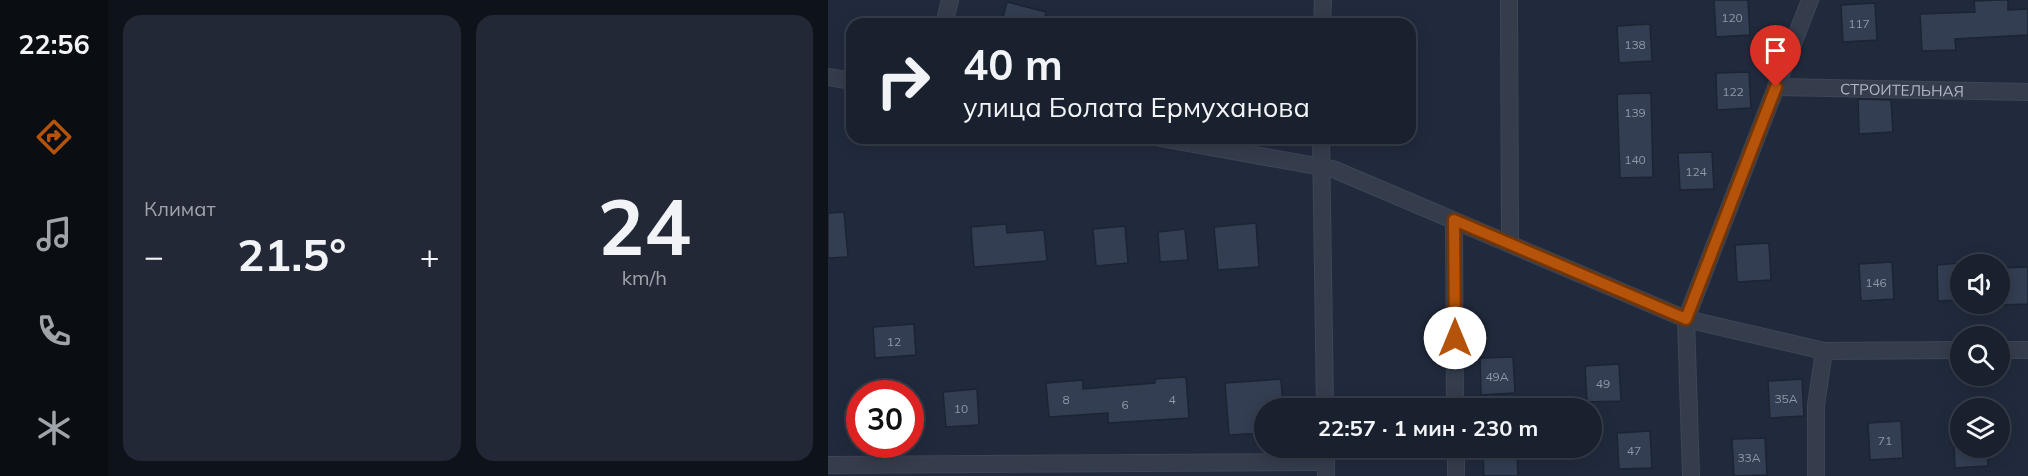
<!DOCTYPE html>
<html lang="ru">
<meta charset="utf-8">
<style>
:root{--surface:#19202e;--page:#222836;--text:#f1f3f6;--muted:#9fa3aa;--line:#373e4a;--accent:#b45309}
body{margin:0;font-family:Mulish,sans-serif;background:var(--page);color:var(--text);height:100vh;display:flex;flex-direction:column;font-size:22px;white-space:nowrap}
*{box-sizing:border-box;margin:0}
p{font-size:20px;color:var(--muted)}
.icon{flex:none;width:33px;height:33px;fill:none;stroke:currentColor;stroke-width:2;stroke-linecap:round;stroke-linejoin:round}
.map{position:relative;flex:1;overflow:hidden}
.sheet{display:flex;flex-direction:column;gap:15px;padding:15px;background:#0e1219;width:720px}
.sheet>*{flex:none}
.top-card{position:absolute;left:18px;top:18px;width:570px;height:126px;border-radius:18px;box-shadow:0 3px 15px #0003,0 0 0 2px var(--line);background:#19202e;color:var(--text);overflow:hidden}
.tools{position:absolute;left:1122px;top:254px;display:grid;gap:12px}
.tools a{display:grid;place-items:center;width:60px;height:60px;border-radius:50%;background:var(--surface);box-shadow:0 3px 15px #0003,0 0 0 2px var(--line);font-size:30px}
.speed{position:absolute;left:18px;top:380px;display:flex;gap:12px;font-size:30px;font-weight:700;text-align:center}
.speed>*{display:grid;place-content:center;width:78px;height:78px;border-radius:50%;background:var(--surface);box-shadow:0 3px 15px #0003,0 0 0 2px var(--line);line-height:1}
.speed .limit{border:9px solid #d22;background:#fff;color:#111}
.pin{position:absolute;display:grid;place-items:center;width:51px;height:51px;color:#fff;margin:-62px -26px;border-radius:50% 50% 50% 0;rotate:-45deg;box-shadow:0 0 6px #0007}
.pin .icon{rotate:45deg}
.me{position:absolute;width:66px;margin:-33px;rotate:0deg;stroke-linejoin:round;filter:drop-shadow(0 0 4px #0008)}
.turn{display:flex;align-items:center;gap:21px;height:126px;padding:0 18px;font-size:27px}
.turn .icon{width:78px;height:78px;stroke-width:2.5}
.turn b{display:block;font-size:42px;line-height:51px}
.big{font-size:45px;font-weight:700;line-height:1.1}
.sheet .tile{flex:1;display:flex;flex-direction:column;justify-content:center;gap:9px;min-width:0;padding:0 21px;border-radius:18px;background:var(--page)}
.sheet .dial{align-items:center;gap:0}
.dial b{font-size:78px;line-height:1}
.heat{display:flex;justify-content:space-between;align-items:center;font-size:33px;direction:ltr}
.sheet .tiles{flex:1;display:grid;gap:15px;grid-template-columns:repeat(2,1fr)}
.trip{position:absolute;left:426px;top:398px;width:348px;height:60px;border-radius:30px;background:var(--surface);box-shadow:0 3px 15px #0003,0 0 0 2px var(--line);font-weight:700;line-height:60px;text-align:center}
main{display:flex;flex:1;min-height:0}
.tab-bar{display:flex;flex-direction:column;width:108px;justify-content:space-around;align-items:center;background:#0a0d12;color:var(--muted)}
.tab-bar .icon{width:42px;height:42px}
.tab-bar .selected{color:var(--accent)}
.tab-bar b{font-size:27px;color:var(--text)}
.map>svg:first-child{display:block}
.building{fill:#333e53;stroke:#1c2433;stroke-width:1.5}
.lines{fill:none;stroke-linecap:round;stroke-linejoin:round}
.minor-casing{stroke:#3e4655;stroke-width:18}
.minor{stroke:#353d4d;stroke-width:16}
.route-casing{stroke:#753606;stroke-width:15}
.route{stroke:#b45309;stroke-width:10}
.labels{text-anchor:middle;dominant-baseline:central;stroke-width:6;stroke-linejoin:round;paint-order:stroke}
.number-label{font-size:12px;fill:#8f97a9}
.street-label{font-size:15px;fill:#b0b7c8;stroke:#1a2231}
</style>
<main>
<nav class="tab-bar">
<b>22:56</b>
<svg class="icon selected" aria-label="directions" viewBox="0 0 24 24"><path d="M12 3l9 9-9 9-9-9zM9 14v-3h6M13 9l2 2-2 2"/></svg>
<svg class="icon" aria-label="music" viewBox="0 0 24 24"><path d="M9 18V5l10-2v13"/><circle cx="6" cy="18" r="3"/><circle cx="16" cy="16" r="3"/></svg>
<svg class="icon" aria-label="phone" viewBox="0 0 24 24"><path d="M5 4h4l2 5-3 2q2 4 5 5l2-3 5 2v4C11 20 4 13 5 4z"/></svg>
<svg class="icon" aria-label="climate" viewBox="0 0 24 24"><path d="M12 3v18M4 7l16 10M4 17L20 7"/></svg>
</nav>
<section class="sheet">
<div class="tiles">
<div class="tile"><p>Климат</p>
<div class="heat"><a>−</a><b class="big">21.5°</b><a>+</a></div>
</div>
<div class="tile dial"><b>24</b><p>km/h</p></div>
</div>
</section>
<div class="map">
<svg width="1200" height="476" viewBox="0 0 1200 476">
<rect width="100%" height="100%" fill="#212a3d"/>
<path class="building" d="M886,0H920L922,35L888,37Z
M1171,0H1180V10L1200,9V35L1127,39L1128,50L1094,51L1092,14L1147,12L1146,1Z
M179,2L218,12L215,24H173Z
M1047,3L1049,40L1015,42L1013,5Z
M822,24L824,61L791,63L789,26Z
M921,72L923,108L889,110L888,73Z
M823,93L825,177L792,178L789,94Z
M1030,99L1063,100L1065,132L1031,134Z
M884,152L886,189L852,190L850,153Z
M16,212L20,257L0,258V213Z
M428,223L431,267L390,270L386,227Z
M178,224L179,233L216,230L219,261L146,267L143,227Z
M297,226L300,263L268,266L265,229Z
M357,229L360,260L332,262L330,232Z
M941,243L943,280L909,282L907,245Z
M1064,262L1066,299L1033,301L1031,264Z
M1132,263V300L1110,301L1109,265Z
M1200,267V304L1173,305L1172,268Z
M86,324L88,355L47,358L45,327Z
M685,357L687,393L653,395L652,358Z
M791,364L793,401L759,402L757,366Z
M358,377L361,418L280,423V413L221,417L218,383L255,380V389L327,383V379Z
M453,379L455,408H436V433L401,435L397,383Z
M974,379L976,416L942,418L940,381Z
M149,389L151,425L118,427L115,392Z
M1073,421L1075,458L1042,460L1040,423Z
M822,431L824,468L791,469L789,433Z
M937,438L939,475L906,476L904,439Z
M1126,447H1159L1160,466L1127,468Z
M689,451L690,476H656L655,452Z"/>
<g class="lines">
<g class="minor-casing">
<g id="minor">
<path d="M681,0L682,244"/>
<path d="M116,24L122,0"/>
<path d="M494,24L495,0"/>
<path d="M0,77L24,81"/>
<path id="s1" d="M948,87L1200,92"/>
<path d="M332,138L505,169L858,319L996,351L1132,350"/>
<path d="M493,138L497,408"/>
<path d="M626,221L627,408"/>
<path d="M1172,350H1200"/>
<path d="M498,447V476"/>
<path d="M628,447V476"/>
<path d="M0,465L498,462"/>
<path d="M863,476L858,319L982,0"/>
<path d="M988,476V405L996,351"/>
</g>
</g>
<use href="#minor" class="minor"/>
</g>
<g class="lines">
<g class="route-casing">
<path id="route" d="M627,338L626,220L858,319L948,87"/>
</g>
<use href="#route" class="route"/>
</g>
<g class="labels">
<g class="number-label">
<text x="904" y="17">120</text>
<text x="1031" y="23">117</text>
<text x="807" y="44">138</text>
<text x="905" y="91">122</text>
<text x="807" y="112">139</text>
<text x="807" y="159">140</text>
<text x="868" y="171">124</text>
<text x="1048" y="282">146</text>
<text x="66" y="341">12</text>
<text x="669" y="376">49А</text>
<text x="775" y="383">49</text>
<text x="958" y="398">35А</text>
<text x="238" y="399">8</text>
<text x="344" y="399">4</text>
<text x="297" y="404">6</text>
<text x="133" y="408">10</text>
<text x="1057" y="440">71</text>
<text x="806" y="450">47</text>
<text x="921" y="457">33А</text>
</g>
<g class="street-label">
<text stroke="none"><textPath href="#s1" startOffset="126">СТРОИТЕЛЬНАЯ</textPath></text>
</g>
</g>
</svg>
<div class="tools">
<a><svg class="icon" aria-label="sound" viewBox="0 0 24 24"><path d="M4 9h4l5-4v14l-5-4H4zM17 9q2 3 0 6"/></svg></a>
<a><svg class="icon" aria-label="search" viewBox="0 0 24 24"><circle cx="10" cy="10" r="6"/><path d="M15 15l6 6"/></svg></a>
<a><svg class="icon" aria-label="layers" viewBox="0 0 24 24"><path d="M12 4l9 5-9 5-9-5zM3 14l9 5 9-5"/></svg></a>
</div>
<div class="speed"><div class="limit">30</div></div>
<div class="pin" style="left:948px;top:87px;background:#d93025"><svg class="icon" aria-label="arrive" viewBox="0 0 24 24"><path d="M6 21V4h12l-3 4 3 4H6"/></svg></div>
<svg class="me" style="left:627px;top:338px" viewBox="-20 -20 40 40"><circle r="19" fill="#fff"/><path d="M0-13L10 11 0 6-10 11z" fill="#b45309"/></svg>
<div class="trip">22:57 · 1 мин · 230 m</div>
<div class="top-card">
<div class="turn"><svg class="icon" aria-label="right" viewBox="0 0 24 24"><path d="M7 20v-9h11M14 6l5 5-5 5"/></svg><div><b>40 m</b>улица Болата Ермуханова</div></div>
</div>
</div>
</main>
